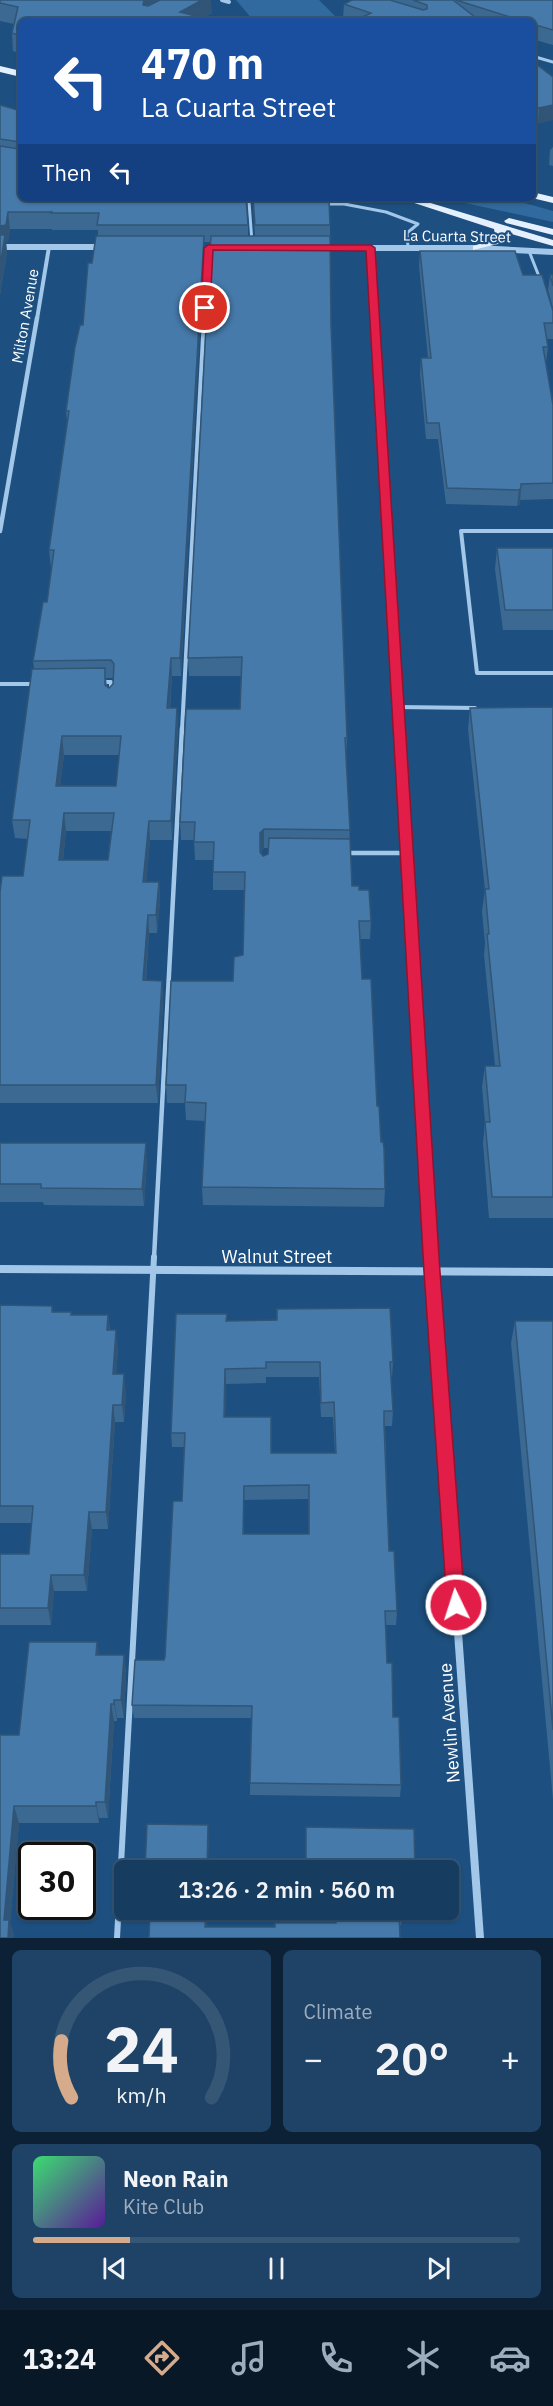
<!DOCTYPE html>
<meta charset="utf-8">
<style>
:root{--surface:#163c60;--page:#1f4366;--text:#f1f3f6;--muted:#9eadbd;--line:#355675;--accent:#d6ab8b}
body{margin:0;font-family:"IBM Plex Sans",sans-serif;background:var(--page);color:var(--text);height:100vh;display:flex;flex-direction:column;font-size:22px;white-space:nowrap}
*{box-sizing:border-box;margin:0}
p{font-size:20px;color:var(--muted)}
.icon{flex:none;width:33px;height:33px;fill:none;stroke:currentColor;stroke-width:2;stroke-linecap:round;stroke-linejoin:round}
.map{position:relative;height:1938px;overflow:hidden}
.drawer{display:flex;flex-direction:column;gap:12px;padding:12px;background:#0c2135;flex:1}
.drawer>*{flex:none}
.guide{position:absolute;left:18px;top:18px;width:518px;height:183px;border-radius:9px;box-shadow:0 2px 4px #0004,0 0 0 2px var(--line);background:#1a4fa0;color:#fff;overflow:hidden}
.speed{position:absolute;left:18px;top:1842px;display:flex;gap:12px;font-size:30px;font-weight:700;text-align:center}
.speed>*{display:grid;place-content:center;width:78px;height:78px;border-radius:50%;background:var(--surface);box-shadow:0 2px 4px #0004,0 0 0 2px var(--line);line-height:1}
.speed .limit{border:3px solid #111;border-radius:9px;background:#fff;color:#111}
.pin{position:absolute;display:grid;place-items:center;width:51px;height:51px;color:#fff;margin:-26px;border:3px solid #fff;border-radius:50%;box-shadow:0 2px 6px #0007}
.me{position:absolute;width:66px;margin:-33px;rotate:356deg;stroke-linejoin:round;filter:drop-shadow(0 0 4px #0008)}
.turn{display:flex;align-items:center;gap:21px;height:126px;padding:0 24px;font-size:27px}
.turn .icon{width:78px;height:78px;stroke-width:2.5}
.turn b{display:block;font-size:42px;line-height:51px}
.then{display:flex;align-items:center;height:57px;padding:0 24px;background:#0003;gap:12px;font-size:22px}
.big{font-size:45px;font-weight:600;line-height:1.1}
.drawer .widget{flex:1;display:flex;flex-direction:column;justify-content:center;gap:9px;min-width:0;padding:0 21px;border-radius:9px;background:var(--page)}
.drawer .dial{align-items:center;gap:0}
.dial svg{height:156px;overflow:visible;fill:none;stroke:var(--line);stroke-width:7;stroke-linecap:round;text-anchor:middle}
.dial text{fill:var(--text);stroke:none}
.song{display:flex;align-items:center;gap:18px}
.cover{width:72px;height:72px;border-radius:9px;background:linear-gradient(135deg,hsl(140 70% 55%),hsl(270 70% 35%))}
.played{height:6px;border-radius:3px;background:linear-gradient(90deg,var(--accent) 20%,var(--line) 20%)}
.keys{display:flex;justify-content:space-around;direction:ltr}
.heat{display:flex;justify-content:space-between;align-items:center;font-size:33px;direction:ltr}
.drawer .tiles{flex:1;display:grid;gap:12px;grid-template-columns:1fr 1fr}
.widget:last-child{grid-column:span 2}
.trip{position:absolute;left:114px;top:1860px;width:345px;height:60px;border-radius:9px;background:var(--surface);box-shadow:0 2px 4px #0004,0 0 0 2px var(--line);font-weight:600;line-height:60px;text-align:center}
.tab-bar{display:flex;height:96px;justify-content:space-around;align-items:center;background:#091826;color:var(--muted)}
.tab-bar .icon{width:42px;height:42px}
.tab-bar .current{color:var(--accent)}
.tab-bar b{font-size:27px;color:var(--text)}
.map>svg:first-child{display:block}
.green{fill:#316a9e}
.lines{fill:none;stroke-linecap:round;stroke-linejoin:round}
.service-far3{stroke:#a2c7e9;stroke-width:3}
.service-far2{stroke:#a2c7e9;stroke-width:4}
.service-far1{stroke:#a2c7e9;stroke-width:4.5}
.service{stroke:#a2c7e9;stroke-width:6}
.minor-far3{stroke:#a2c7e9;stroke-width:4}
.minor-far2{stroke:#a2c7e9;stroke-width:4.5}
.minor-far1{stroke:#a2c7e9;stroke-width:6}
.minor{stroke:#a2c7e9;stroke-width:8}
.tertiary{stroke:#a2c7e9;stroke-width:6}
.primary{fill:#e5f0fe;fill-rule:evenodd}
.wall{fill:#3c6992;fill-rule:evenodd}
.shaded-wall{fill:#315577}
.building{fill:#467aaa;stroke:#315577;stroke-width:1.5;fill-rule:evenodd}
.route{fill:#e11d48;stroke:#92132f;stroke-width:1.5}
.labels{text-anchor:middle;dominant-baseline:central;stroke-width:4.5;stroke-linejoin:round;paint-order:stroke}
.far-street-label{font-size:15px;fill:#fff;stroke:#1d5080}
.street-label{font-size:18px;fill:#fff;stroke:#1d5080}
</style>
<div class="map">
<svg width="553" height="1938" viewBox="0 0 553 1938">
<rect width="100%" height="100%" fill="#1d5080"/>
<path class="green" d="M236,0H319L340,21H254Z
M442,198H507L553,211V222Z"/>
<g class="lines">
<path class="service-far3" d="M532,56L553,62
M242,198L249,202L252,242
M323,204H344L355,198
M344,204L386,212L418,224L407,233L408,248
M529,251L540,279
M204,319L208,248"/>
<path class="service-far2" d="M553,531H461L477,673H553
M102,682H111V692
M0,684H36
M398,707L475,708
M182,730L204,318"/>
<path class="service-far1" d="M347,853H407
M154,1258L182,728"/>
<path class="service" d="M117,1938L154,1257"/>
<path class="minor-far3" d="M222,0L229,2
M371,248L375,319
M37,319L49,247"/>
<path class="minor-far2" d="M375,318L400,730
M0,531L37,318"/>
<path class="minor-far1" d="M400,728L431,1258"/>
<path class="minor" d="M431,1257L480,1938
M0,1269L553,1272"/>
<path class="tertiary" d="M0,247H109
M316,248H476L553,252"/>
<path class="primary" d="M0,66L21,71V77L0,72Z
M532,192L553,197V203L532,198Z
M399,198H414L553,240V246L505,232L507,237L502,243L473,250V246L496,239L494,229Z
M509,218L553,229V235L506,223L504,221Z"/>
</g>
<path class="wall" d="M0,0L212,13L202,18L21,21V54L13,51L12,33L14,24L0,21Z
M352,0H553V45L532,39V21H351L343,18L344,4Z
M532,61L553,77L538,124L532,119Z
M0,105L21,111V198L248,225V236H255L253,201L247,198H295V200L330,225L331,325L347,738L346,756L352,886L359,890L371,921L370,939H360L362,979L381,1142L385,1189L384,1207L203,1205L202,1187L205,1121L186,1120L185,1103H167L166,1085L233,981L243,955L244,890H213V860H195L194,840H181L180,822L240,709L241,676H189L188,658L211,242H204V253L181,676H172L170,708H177L178,727L172,840H150L146,882H159L160,901L157,933H149L146,980L162,981L163,999L158,1103H0V892L23,876L28,839L15,838L12,820L34,669L33,661L47,602L52,568H51L49,550L67,422L66,411L83,325L92,263L98,236V230H52V229H10L8,242H6L7,252L0,295ZM106,678H113V684L109,688L107,686ZM64,755H119L116,786H60ZM66,831H111L108,860H63ZM264,848H269L268,854L263,856L261,851Z
M553,147V166L549,165L550,150Z
M420,251L553,311V339H546L548,347L546,362L553,405V499L520,500V504L517,506L446,504L438,439H426L420,374L421,358H428L419,266Z
M550,275H553V308L548,290Z
M497,548H553V630H503L495,569Z
M553,707V1218H489L483,1143L485,1122L482,1087L485,1066H495L484,955L485,943L482,911L485,890L468,729L470,708Z
M0,1143L147,1161L144,1206L44,1205L43,1202H0Z
M0,1305L52,1306L53,1312H71L72,1315H108L110,1330L118,1348L116,1374L126,1392L124,1422H115L108,1529H92L87,1591H54L51,1625H0V1554H29L32,1523H0Z
M227,1321L393,1362L392,1377H391L393,1411L392,1426H385L389,1551L397,1611L396,1625H386L387,1663L401,1785L400,1797L250,1795L251,1718H134L132,1705L165,1657L182,1501L184,1447H172L171,1433ZM266,1377H319L321,1417H333L335,1453H271L225,1417L226,1384L266,1383ZM308,1499L309,1534H244V1500Z
M515,1321H553V1800L511,1343Z
M99,1655H124L126,1673L124,1718H117V1721H114L108,1818H99V1823H19L10,1923L14,1935V1938H0L19,1735Z
M306,1827L415,1870H306Z
M144,1910H207V1927H275L335,1923V1910H403L401,1925L149,1938V1922H145Z"/>
<path class="shaded-wall" d="M144,0H178L145,21L143,5Z
M202,0H211L212,13L196,21L180,12Z
M553,105V120L538,124L539,108Z
M8,212L10,229L8,242H6L7,252L0,295V226Z
M204,236V253L181,676L180,658Z
M521,488L520,504L517,506L519,490Z
M171,658L172,676L168,727L167,708Z
M177,708L178,727L172,840L171,821Z
M62,736L64,755L58,805L56,786Z
M64,813L66,831L61,878L59,860Z
M149,821L150,840L145,901L143,882Z
M264,829V848L261,851L260,833Z
M159,882L160,901L157,933L156,915Z
M148,915L149,933L144,999L143,980Z
M162,981L163,999L158,1103L156,1085Z
M146,1143L147,1161L144,1206L142,1189Z
M108,1315L110,1333L107,1330Z
M116,1330L118,1348L115,1392L113,1374Z
M225,1369L226,1384L225,1431L224,1417Z
M124,1374L126,1392L124,1422L122,1405Z
M113,1405L115,1422L108,1529L106,1512Z
M89,1512L92,1529L87,1591L84,1575Z
M51,1575L54,1591L51,1625L48,1608Z
M97,1642L100,1660L96,1655Z
M124,1655L126,1673L124,1718L121,1700Z
M114,1700L117,1718V1721L114,1704Z
M111,1704L114,1721L108,1818L105,1802Z
M96,1802L99,1818V1823L96,1806Z
M14,1806L19,1823L10,1923L14,1935V1938H8L4,1920Z
M208,1825L209,1840L208,1870H207Z
M206,1910H207V1938L205,1927Z"/>
<path class="building" d="M0,0H144L143,5L148,6L160,0H202L180,12L214,21H21V36L12,33L18,7L0,3Z
M352,0H390L423,10L427,9V5L413,0H453L480,21H357L356,20L371,13L344,4Z
M456,0H553V30L532,24V21H523Z
M532,61L553,77V105L539,108L532,103Z
M0,105L21,111V143L20,142L0,139Z
M0,146L19,149L21,148V161L17,163H21V198H246L248,225H97L99,213H50L53,212H8L6,225L0,226Z
M253,198H295V200H329L330,225H255Z
M0,235H5L0,266Z
M96,236H204L180,658H171L167,708H177L171,821H149L143,882H159L156,915H148L143,980L162,981L156,1085H0V892L2,876H23L30,820H12L32,669L105,668V685L109,688L113,684L114,664L111,660L33,661L43,602H47L54,550H49L69,411H66L75,347L80,325H83L88,263H92ZM62,736H121L116,786H56ZM64,813H114L108,860H59Z
M211,236H330L331,325L347,738H345L350,830L264,829L260,833V852L263,856L268,854L269,838L350,839L352,886H359V890H369L371,921H359L362,979H371L377,1106H379L381,1142H383L384,1148L385,1189L202,1187L206,1103L185,1102L186,1085H166L171,981H233L234,957L243,955L245,872H213L214,842H194L195,822H180L186,709H240L242,657L188,658Z
M420,251H515L523,275H542L553,311V323H544L548,347H543L553,405V483L521,484V488L519,490L447,488L439,423H427L421,358H431Z
M550,275H553V286Z
M497,548H553V610H505Z
M553,707V1197H492L485,1122H490L485,1066H500L487,934H489L485,889H489L470,708Z
M0,1143H146L142,1189L41,1188V1184H0Z
M0,1305L52,1306V1312H71V1315H108L107,1330H116L113,1374H124L122,1405H113L106,1512H89L84,1575H51L48,1608H0V1554H29L33,1506H0Z
M390,1308L393,1362H390L393,1411H384V1424L389,1551H394L397,1611H385L387,1663H392L393,1717H399L401,1785L250,1783L252,1706L132,1705L135,1660H164L165,1657L173,1501H182L185,1433H171L176,1314H227L226,1321L277,1320V1309ZM266,1362H320L321,1403L334,1402L336,1453H271V1417H224L225,1369L266,1368ZM309,1485V1534H243L244,1486Z
M515,1321H553V1730Z
M29,1642H97L96,1655H124L121,1700H114V1704H111L105,1802H96V1806H14L4,1920H9L8,1938H0V1735H19Z
M147,1824L208,1825L207,1870H145Z
M306,1827L414,1829L415,1870H337V1866L306,1865Z
M150,1910H206L205,1927H275V1923H336V1910H403H399L400,1938H149Z"/>
<path class="route" d="M208,245H371L375,248L440,1272L465,1605L462,1611L456,1614L450,1611L447,1605L424,1272L366,251L213,250L210,308L205,310L201,308L204,248Z"/>
<g class="labels">
<g class="far-street-label">
<text transform="translate(457 236) rotate(1)">La Cuarta Street</text>
<text transform="translate(25 316) rotate(-80)">Milton Avenue</text>
</g>
<g class="street-label">
<text x="277" y="1256">Walnut Street</text>
<text transform="translate(449 1723) rotate(-94)">Newlin Avenue</text>
</g>
</g>
</svg>
<div class="speed"><div class="limit">30</div></div>
<div class="pin" style="left:205px;top:308px;background:#d93025"><svg class="icon" aria-label="arrive" viewBox="0 0 24 24"><path d="M6 21V4h12l-3 4 3 4H6"/></svg></div>
<svg class="me" style="left:456px;top:1605px" viewBox="-20 -20 40 40"><circle r="17" fill="#e11d48" stroke="#fff" stroke-width="3"/><path d="M0-11L8 9 0 5-8 9z" fill="#fff"/></svg>
<div class="trip">13:26 · 2 min · 560 m</div>
<div class="guide">
<div class="turn"><svg class="icon" aria-label="left" viewBox="0 0 24 24"><path d="M17 20v-9H6M10 6l-5 5 5 5"/></svg><div><b>470 m</b>La Cuarta Street</div></div>
<div class="then">Then<svg class="icon" aria-label="left" viewBox="0 0 24 24"><path d="M17 20v-9H6M10 6l-5 5 5 5"/></svg></div>
</div>
</div>
<section class="drawer">
<div class="tiles">
<div class="widget dial"><svg viewBox="0 0 100 80">
<path d="M14 69A42 42 0 1 1 86 69"/>
<path d="M14 69A42 42 0 0 1 9 40" stroke="#d6ab8b"/>
<text x="50" y="56" font-size="32" font-weight="700">24</text>
<text x="50" y="72" font-size="11">km/h</text>
</svg></div>
<div class="widget"><p>Climate</p>
<div class="heat"><a>−</a><b class="big">20°</b><a>+</a></div>
</div>
<div class="widget">
<div class="song"><i class="cover"></i><div><b>Neon Rain</b><p>Kite Club</p></div></div>
<div class="played"></div>
<div class="keys"><svg class="icon" aria-label="previous" viewBox="0 0 24 24"><path d="M18 5L8 12l10 7zM5 5v14"/></svg><svg class="icon" aria-label="pause" viewBox="0 0 24 24"><path d="M8 5v14M16 5v14"/></svg><svg class="icon" aria-label="next" viewBox="0 0 24 24"><path d="M6 5l10 7-10 7zM19 5v14"/></svg></div>
</div>
</div>
</section>
<nav class="tab-bar">
<b>13:24</b>
<svg class="icon current" aria-label="directions" viewBox="0 0 24 24"><path d="M12 3l9 9-9 9-9-9zM9 14v-3h6M13 9l2 2-2 2"/></svg>
<svg class="icon" aria-label="music" viewBox="0 0 24 24"><path d="M9 18V5l10-2v13"/><circle cx="6" cy="18" r="3"/><circle cx="16" cy="16" r="3"/></svg>
<svg class="icon" aria-label="phone" viewBox="0 0 24 24"><path d="M5 4h4l2 5-3 2q2 4 5 5l2-3 5 2v4C11 20 4 13 5 4z"/></svg>
<svg class="icon" aria-label="climate" viewBox="0 0 24 24"><path d="M12 3v18M4 7l16 10M4 17L20 7"/></svg>
<svg class="icon" aria-label="car" viewBox="0 0 24 24"><path d="M5 17H2v-5l4-1 3-4h7l3 4 3 1v5h-3M9 17h6M6 11h13"/><circle cx="7" cy="17" r="2"/><circle cx="17" cy="17" r="2"/></svg>
</nav>
